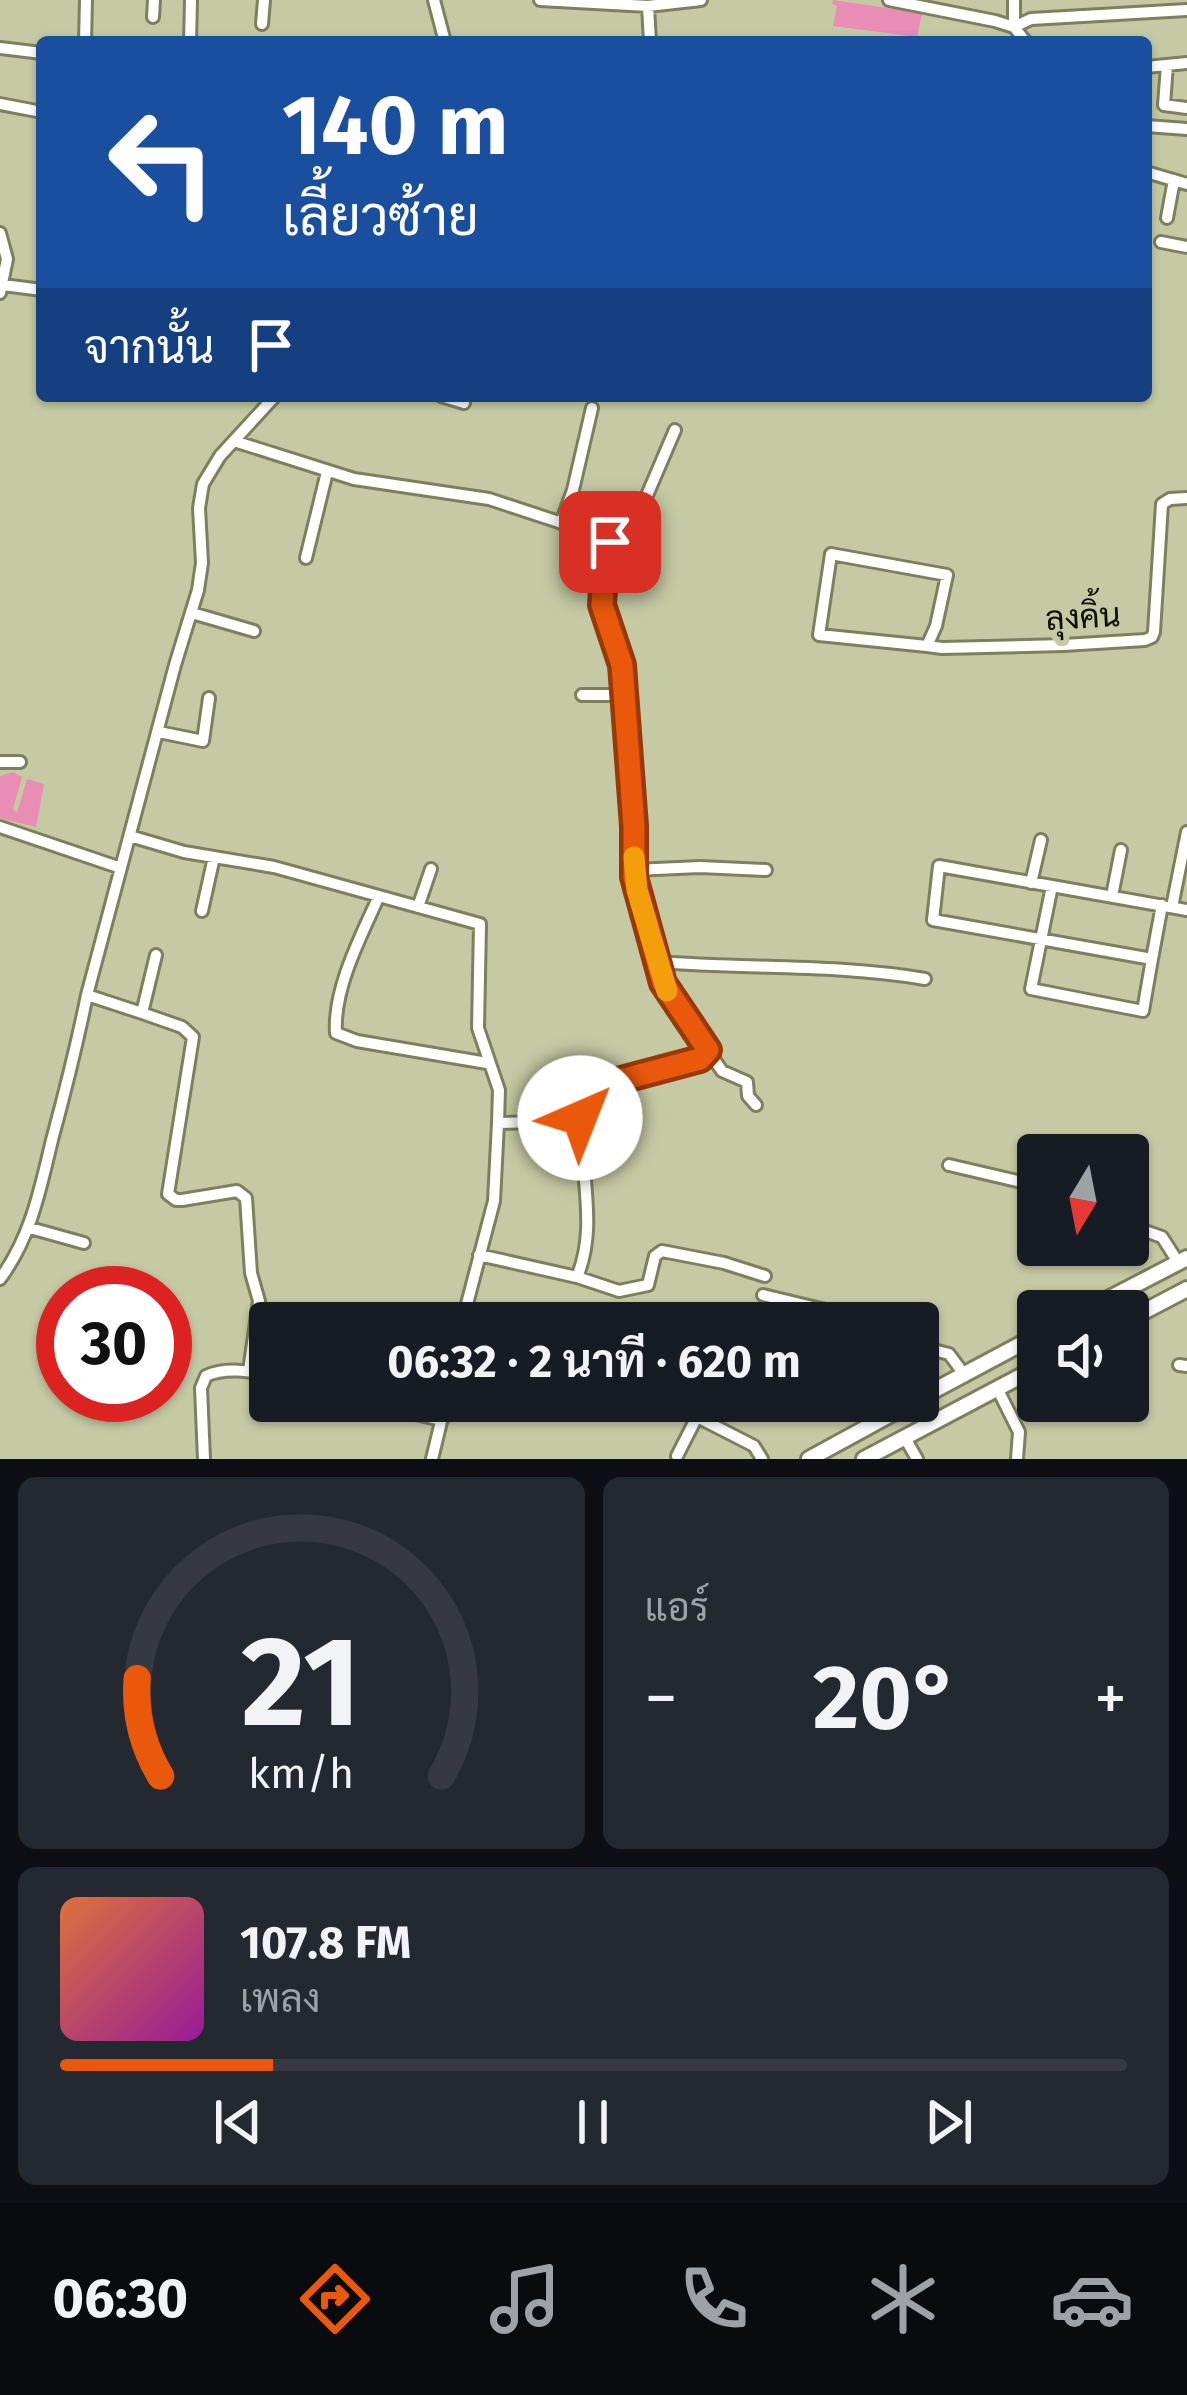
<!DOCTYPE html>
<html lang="th">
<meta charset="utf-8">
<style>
:root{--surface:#171b24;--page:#242831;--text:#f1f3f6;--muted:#9ea1a6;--line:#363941;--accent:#ea580c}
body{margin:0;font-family:"Fira Sans",Sarabun,sans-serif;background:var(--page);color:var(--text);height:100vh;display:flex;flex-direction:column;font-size:45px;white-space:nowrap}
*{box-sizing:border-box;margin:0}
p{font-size:39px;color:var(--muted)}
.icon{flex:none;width:66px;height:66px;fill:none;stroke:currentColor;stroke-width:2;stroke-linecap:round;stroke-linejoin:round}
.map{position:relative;height:1459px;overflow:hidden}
.side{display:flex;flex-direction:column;gap:18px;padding:18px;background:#0d0f14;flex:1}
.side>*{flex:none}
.hud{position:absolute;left:36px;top:36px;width:1116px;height:366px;border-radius:12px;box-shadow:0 3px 9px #0004;background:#1a4fa0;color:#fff;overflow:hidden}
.needle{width:78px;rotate:190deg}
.tools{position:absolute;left:1017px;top:1134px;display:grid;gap:24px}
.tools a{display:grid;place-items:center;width:132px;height:132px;border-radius:12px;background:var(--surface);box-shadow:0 3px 9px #0004;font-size:60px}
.speed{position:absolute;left:36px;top:1266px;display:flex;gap:24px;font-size:60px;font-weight:700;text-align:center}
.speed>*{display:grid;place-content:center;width:156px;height:156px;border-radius:50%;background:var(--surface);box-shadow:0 3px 9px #0004;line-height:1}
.speed .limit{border:18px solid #d22;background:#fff;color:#111}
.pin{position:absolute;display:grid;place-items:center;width:102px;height:102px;color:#fff;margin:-51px;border-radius:24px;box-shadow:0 6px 18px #0006}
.me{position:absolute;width:132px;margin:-66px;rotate:44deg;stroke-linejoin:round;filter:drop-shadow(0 0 9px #0008)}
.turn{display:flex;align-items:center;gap:42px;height:252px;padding:0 48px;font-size:54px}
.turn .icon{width:156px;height:156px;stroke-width:2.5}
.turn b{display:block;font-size:84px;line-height:102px}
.then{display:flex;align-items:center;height:114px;padding:0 48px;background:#0003;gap:24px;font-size:45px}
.big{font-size:90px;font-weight:700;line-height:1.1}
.side .tile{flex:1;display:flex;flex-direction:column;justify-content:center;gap:18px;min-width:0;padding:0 42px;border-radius:18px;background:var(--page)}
.side .dial{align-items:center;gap:0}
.dial svg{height:312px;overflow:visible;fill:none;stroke:var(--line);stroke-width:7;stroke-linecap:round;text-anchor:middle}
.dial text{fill:var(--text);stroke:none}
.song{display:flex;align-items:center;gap:36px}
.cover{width:144px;height:144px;border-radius:18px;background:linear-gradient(135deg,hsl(20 70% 55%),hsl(300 70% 35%))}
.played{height:12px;border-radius:6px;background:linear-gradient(90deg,var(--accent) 20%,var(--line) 20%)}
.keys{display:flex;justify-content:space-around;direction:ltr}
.heat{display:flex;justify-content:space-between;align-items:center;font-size:66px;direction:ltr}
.side .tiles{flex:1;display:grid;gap:18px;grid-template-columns:1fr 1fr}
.tile:last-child{grid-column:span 2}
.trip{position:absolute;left:249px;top:1302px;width:690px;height:120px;border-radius:12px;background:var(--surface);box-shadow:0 3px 9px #0004;font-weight:700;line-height:120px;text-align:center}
.menu{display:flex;height:192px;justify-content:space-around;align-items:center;background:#090b0e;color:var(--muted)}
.menu .icon{width:84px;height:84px}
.menu .active{color:var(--accent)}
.menu b{font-size:54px;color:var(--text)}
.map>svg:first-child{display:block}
.water{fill:#e98db5}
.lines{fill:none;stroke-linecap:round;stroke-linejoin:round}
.minor-casing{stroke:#7c805d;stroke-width:16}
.major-casing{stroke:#7c805d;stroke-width:20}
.minor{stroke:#fff;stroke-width:10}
.major{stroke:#fff;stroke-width:14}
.route-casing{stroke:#983908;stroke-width:30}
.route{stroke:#ea580c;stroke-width:21}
.slow{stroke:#f59e0b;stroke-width:21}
.labels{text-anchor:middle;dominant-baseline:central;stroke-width:12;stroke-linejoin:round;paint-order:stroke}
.street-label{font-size:33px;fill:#0e0f03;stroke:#c5caa4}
</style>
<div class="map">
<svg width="1187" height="1459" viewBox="0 0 1187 1459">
<rect width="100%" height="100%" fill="#c5caa4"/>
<path class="water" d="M833,0L922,13L917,37L833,26L837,6L832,4Z
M13,772L22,777L13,809L17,813L27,779L44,784L36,827L0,818V776Z"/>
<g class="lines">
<g class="minor-casing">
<path id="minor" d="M434,0L445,42
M540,0L648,6L701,0
M889,0L995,21L1014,27L1026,42
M1014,0V27L1031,19L1187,10
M648,6L650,42
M153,17L154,0
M262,24L264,0
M85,42L86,0
M190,42L191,0
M0,48L42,53
M1167,65L1164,105L1187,108
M1146,67L1187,63
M0,104L42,112
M1146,126L1187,129
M1146,172L1187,184
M1167,218L1174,180
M0,233L7,259L0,293
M1161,242L1187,247
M3,285L42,290
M441,396L464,403
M234,441L354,479L489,499L580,529L618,547L602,593V605L622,665L637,890L665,988L722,1071L747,1082L748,1096L756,1105
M561,523L573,490L592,408
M618,547L627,542L675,430
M306,558L327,472
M192,613L254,631
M927,646L936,626L947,575L831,554L819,635L927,646L942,648L1064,645L1145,640L1152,637L1154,632L1162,504L1170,499L1187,498
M582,695H624
M159,732L203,741L209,698
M0,762H20
M0,827L121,868
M130,836L184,852L274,867L480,924L478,1028L499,1090L498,1123L494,1201L462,1323
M634,870L700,867L766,870
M1031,883L1041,840
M1052,886L1031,989L1143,1011L1152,959
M379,896C361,936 333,989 336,1033L357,1041L487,1063
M1112,896L1121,850
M1162,905L1152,959L933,920L939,866C1022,881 1104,895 1187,910
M418,907L431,869
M1172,907L1187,832
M202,911L214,857
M658,962C746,969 837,964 925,979
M87,995L142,1013L156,955
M142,1013L182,1027L193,1037L168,1194L176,1200H182L237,1191L246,1198L251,1273L259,1301L249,1371
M498,1123L577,1121L580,1118L584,1095L589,1089L700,1059L708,1050
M949,1165L1030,1184L1031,1195L1038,1198
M1128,1225L1162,1237L1178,1262
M30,1228L84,1243
M479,1255L577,1277L619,1291L648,1285L655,1256L662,1251L724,1263L765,1276
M577,1277C592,1241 587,1205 584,1168C583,1150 586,1136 580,1118
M0,1279C31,1237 40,1190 52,1140C65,1092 77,1044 87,995L175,665L198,590L202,563L199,508L203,484L220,456L275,396
M763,1295L846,1315L858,1323
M465,1311L537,1323
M918,1346L949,1354L964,1374
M1179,1365L1187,1366
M997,1388L1019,1432L1017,1459
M358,1401L442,1420
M670,1403L754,1446L762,1459
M905,1438L917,1459
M677,1456L705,1401
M204,1459L201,1388L206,1376C225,1367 249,1371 270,1375
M432,1459L446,1401"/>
</g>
<g class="major-casing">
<path id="major" d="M1085,1311L1187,1258
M1128,1320L1187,1289
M918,1399L1038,1335
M809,1459L915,1401
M864,1459L1038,1367"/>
</g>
<use href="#minor" class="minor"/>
<use href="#major" class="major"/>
</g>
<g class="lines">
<g class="route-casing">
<path id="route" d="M580,1118L584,1095L591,1088L700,1059L708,1050L663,983L634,877V826L622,665L602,605L603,589L618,547L610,542"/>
</g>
<use href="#route" class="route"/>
<path class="slow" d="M634,857L637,890L667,991"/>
</g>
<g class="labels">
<g class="street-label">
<text transform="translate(1083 617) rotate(-3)">ลุงคิ้น</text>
</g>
</g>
</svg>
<div class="tools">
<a><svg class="needle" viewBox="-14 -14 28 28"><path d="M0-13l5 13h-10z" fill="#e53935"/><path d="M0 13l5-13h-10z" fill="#9ea1a6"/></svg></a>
<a><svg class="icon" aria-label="sound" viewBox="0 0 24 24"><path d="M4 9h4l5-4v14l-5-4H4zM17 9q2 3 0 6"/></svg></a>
</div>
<div class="speed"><div class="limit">30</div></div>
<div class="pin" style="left:610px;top:542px;background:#d93025"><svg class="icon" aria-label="arrive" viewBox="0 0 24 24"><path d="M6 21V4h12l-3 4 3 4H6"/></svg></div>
<svg class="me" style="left:580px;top:1118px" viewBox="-20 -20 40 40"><circle r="19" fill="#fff"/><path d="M0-13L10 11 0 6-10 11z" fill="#ea580c"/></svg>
<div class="trip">06:32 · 2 นาที · 620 m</div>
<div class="hud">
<div class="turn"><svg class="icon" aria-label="left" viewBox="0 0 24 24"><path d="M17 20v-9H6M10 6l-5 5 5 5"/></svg><div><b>140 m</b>เลี้ยวซ้าย</div></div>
<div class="then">จากนั้น<svg class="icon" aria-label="arrive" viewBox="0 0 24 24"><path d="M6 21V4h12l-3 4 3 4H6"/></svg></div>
</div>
</div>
<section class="side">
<div class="tiles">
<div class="tile dial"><svg viewBox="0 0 100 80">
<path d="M14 69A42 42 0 1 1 86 69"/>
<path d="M14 69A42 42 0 0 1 8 44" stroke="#ea580c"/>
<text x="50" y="56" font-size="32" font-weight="700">21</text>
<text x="50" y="72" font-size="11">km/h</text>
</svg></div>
<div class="tile"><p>แอร์</p>
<div class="heat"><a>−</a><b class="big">20°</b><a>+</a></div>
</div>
<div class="tile">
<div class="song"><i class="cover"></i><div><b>107.8 FM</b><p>เพลง</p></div></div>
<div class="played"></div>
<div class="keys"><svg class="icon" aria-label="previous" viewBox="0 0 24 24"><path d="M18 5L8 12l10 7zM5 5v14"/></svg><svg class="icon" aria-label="pause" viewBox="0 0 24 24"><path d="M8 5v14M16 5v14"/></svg><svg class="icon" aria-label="next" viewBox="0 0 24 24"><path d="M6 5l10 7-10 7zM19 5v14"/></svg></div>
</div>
</div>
</section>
<nav class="menu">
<b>06:30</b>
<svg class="icon active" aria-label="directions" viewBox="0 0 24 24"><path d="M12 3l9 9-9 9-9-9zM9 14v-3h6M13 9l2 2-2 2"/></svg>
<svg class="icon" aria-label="music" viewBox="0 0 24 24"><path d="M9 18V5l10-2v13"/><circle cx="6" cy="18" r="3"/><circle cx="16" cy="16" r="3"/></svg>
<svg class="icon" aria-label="phone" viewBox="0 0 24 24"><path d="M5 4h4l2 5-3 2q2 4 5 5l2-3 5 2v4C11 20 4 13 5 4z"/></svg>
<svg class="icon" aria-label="climate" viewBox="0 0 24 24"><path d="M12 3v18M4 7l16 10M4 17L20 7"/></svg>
<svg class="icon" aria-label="car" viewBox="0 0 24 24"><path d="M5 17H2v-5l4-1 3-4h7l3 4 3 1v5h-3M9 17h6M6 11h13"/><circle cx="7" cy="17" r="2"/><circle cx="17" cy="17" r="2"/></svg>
</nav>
